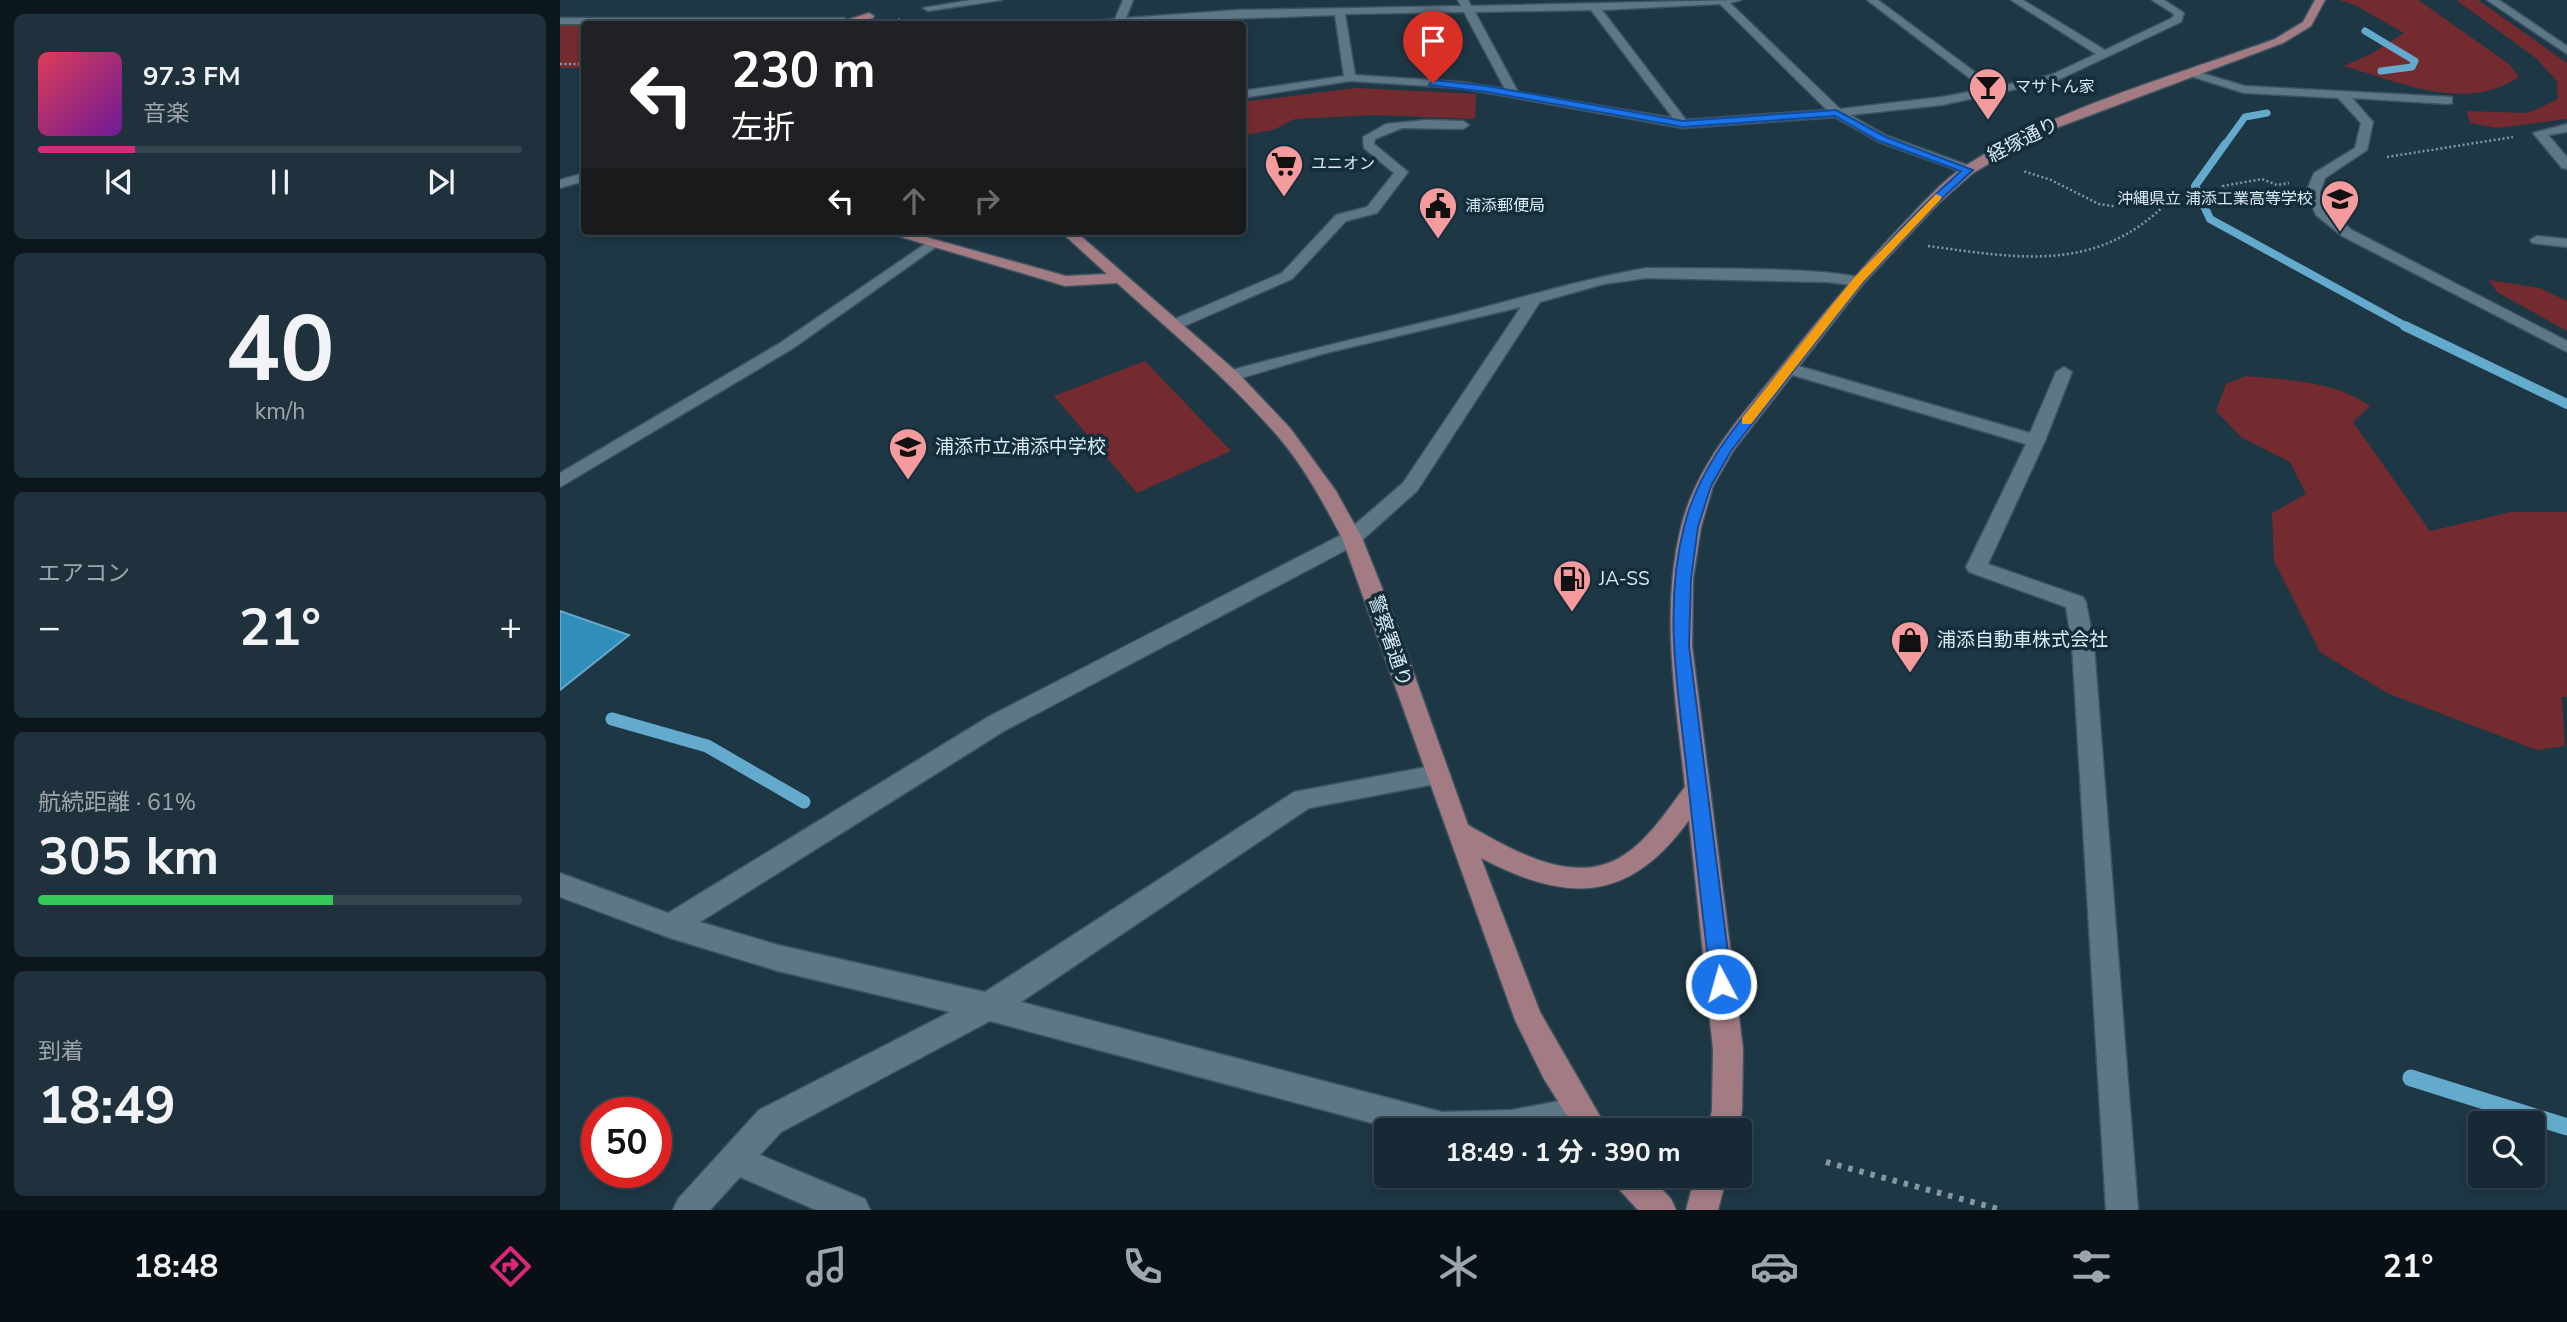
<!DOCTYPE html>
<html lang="ja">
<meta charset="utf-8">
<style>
:root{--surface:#162934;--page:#1f313c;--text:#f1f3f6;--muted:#9ea6ac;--line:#35454f;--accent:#db2777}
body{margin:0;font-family:"Nunito Sans","Noto Sans JP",sans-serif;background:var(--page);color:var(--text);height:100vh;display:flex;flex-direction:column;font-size:26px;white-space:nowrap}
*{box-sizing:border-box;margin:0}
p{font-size:23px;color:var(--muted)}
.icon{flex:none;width:38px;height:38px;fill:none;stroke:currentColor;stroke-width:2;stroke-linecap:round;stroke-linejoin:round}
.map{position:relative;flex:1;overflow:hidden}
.drawer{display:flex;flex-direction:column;gap:14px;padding:14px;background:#0c171d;width:560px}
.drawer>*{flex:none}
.hud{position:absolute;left:21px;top:21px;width:665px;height:214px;border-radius:7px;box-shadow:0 4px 10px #0003,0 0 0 2px var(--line);background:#202124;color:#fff;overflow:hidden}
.controls{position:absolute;left:1908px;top:1111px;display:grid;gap:14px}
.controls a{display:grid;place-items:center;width:77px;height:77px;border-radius:7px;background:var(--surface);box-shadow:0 4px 10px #0003,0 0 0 2px var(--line);font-size:35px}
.speed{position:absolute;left:21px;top:1097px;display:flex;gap:14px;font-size:35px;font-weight:700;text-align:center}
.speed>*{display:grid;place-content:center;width:91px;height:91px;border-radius:50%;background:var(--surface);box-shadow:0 4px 10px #0003,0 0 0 2px var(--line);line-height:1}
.speed .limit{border:10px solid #d22;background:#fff;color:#111}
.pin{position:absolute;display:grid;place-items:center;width:60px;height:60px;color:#fff;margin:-72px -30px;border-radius:50% 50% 50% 0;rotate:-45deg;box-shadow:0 0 7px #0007}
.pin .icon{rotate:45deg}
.me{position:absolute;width:77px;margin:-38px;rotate:354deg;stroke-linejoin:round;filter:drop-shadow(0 0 5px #0008)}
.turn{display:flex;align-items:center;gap:24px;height:147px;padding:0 35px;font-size:32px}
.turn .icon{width:91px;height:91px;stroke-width:2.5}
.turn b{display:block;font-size:49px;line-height:60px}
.lanes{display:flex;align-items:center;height:66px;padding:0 35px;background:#0003;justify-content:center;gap:35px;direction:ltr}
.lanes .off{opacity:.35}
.big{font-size:52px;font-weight:700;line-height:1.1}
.drawer .widget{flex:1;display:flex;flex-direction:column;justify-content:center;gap:10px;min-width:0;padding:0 24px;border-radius:10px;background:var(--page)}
.drawer .dial{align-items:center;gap:0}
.dial b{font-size:91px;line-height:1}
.song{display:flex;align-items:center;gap:21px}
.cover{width:84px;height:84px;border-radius:10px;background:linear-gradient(135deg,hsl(350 70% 55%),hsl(280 70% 35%))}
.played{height:7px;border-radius:4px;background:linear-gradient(90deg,var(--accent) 20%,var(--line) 20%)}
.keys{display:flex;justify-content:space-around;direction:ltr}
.heat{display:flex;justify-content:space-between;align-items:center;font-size:38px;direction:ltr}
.charge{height:10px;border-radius:5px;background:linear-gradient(90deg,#34c759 61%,var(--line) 0)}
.trip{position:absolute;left:814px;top:1118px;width:378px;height:70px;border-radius:7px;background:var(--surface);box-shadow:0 4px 10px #0003,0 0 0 2px var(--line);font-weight:700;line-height:70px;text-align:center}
.menu{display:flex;height:112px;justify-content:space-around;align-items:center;background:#091015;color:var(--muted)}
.menu .icon{width:49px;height:49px}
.menu .current{color:var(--accent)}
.menu b{font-size:32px;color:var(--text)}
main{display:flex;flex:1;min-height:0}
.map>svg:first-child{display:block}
.green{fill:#742b30}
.water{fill:#318ebb;stroke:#64aacc;stroke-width:2}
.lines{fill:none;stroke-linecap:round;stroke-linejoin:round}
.stream-far4{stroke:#64aacc;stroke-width:7}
.stream-far3{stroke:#64aacc;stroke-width:8}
.stream-far2{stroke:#64aacc;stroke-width:10}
.stream-far1{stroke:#64aacc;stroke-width:13}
.stream{stroke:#64aacc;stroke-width:17}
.minor-casing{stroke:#3d535f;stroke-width:3}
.major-casing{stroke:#3d535f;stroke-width:3}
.path-far1{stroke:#8498a3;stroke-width:2.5;stroke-dasharray:2 2.5;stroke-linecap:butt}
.path{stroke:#8498a3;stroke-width:6;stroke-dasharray:4.5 7;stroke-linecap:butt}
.minor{fill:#5d7787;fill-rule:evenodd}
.major{fill:#a37b82;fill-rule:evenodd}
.route{fill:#1a73e8;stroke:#114b97;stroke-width:2}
.slow{fill:#f59e0b}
.labels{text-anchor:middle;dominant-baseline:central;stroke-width:7;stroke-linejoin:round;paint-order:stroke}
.far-poi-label{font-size:16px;fill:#dbeaf3;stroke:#142d3a;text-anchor:start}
.street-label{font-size:19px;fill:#dbeaf3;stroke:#142d3a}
.poi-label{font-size:19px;fill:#dbeaf3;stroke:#142d3a;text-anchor:start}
</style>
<main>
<section class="drawer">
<div class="widget">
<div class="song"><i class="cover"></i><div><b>97.3 FM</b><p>音楽</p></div></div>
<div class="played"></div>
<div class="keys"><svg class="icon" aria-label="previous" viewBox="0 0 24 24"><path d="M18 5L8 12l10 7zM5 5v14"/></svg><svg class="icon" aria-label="pause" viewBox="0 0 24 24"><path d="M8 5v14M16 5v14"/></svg><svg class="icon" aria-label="next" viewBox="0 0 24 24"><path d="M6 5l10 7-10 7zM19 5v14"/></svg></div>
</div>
<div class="widget dial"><b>40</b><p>km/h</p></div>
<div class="widget"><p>エアコン</p>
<div class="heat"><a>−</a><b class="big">21°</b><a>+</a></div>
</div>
<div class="widget"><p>航続距離 · 61%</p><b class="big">305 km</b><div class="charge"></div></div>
<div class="widget"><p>到着</p><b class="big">18:49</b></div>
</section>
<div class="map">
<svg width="2007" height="1210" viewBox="0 0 2007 1210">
<rect width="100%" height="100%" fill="#1e3745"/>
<path class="green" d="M1779,0H1858L1949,64L1959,77C1905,113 1840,82 1784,66L1811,54L1844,33L1795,5Z
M1896,0H1918L2007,63V119L1937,128L1910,123L1907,111L1968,113L1998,99L1997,81L1976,58Z
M82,22L242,24H24V68H0V25Z
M796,88L916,94L915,119L817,115L735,119L713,130L683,135V102Z
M1929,280L1980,288L2007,301V331L1937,292Z
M585,361L671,451L577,493L494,396Z
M1686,376C1728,380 1775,381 1810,406L1793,422L1870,531L1951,512H2007V697H2002L2005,746L1977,750L1827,693L1760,652L1714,561L1712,513L1746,494L1730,462L1681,437L1656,411L1666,384Z"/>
<path class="water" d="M0,611L69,635L0,690Z"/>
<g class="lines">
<path class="stream-far4" d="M1805,31L1855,61L1852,67L1821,71
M1664,146L1685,117L1707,113"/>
<path class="stream-far3" d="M1665,144L1635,186L1650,219L1849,328"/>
<path class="stream-far2" d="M1845,326L2007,404"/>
<path class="stream-far1" d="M52,719L147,746L244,802"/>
<path class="stream" d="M1851,1078L2007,1127"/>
<g class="minor-casing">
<path id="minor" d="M411,0H442L368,11L363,8Z
M563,0H573L566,18L678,10L901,6L898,0H908L911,6L1181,0L1170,3L1280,109L1382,97L1424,89L1307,0H1318L1435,87L1491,75L1536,54L1451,0H1463L1545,50L1612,18L1614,14L1592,0H1604L1624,13L1621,22L1498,80L1382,105L1290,115L1327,136L1413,167V173L1408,174L1319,142L1275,117L1123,128L900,88L790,81L682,98V91L784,76L775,15L529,24L534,21L555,19ZM1160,4L1267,110L1126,120L1042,10ZM1031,10L1113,118L958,92L915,12ZM904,12L945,89L900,82L795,75L785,14Z
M1927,0H1939L2007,46V54Z
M0,18H284L289,21L284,24H0Z
M1631,70L1685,86L1892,97V103L1888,104L1792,98L1813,122L1807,150L1765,178L1760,192L1767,210L1792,230L2007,341V352L1782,236L1756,215L1746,192L1754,173L1795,148L1801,123L1778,98L1684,93L1627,75V71Z
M866,120L903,121L909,125L903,129L842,128L815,139L814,144L848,172L817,213L786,221L732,279L620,328H608V322L722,273L776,215L807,207L834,173L804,148L803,137L826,124Z
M2007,124V132L1988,135L2007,157V169L2002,168L1973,133Z
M24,173V181L0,188V180Z
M1977,236L2007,239V247L1972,243L1970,240Z
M371,240L376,241V247L232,349L0,487V473L220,343Z
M1087,268C1119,269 1291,266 1306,281L1298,286L1268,282L1087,278L1044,284L980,302L857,491L799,543L444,731L140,922L218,945L425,992L734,792L877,765L886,768L889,775L886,782L749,808L461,1002L882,1112L952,1110L1020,1097L1031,1101L1035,1112L1031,1123L1006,1130H838L430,1021L221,1132L200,1155L305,1199L310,1210H256L180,1177L150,1210H113L118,1199L199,1110L390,1012L218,971L110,938L0,897V873L108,913L428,717L785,533L843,483L961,307L766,353L671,381L665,380L663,376L665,372C736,352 807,336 878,319C948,302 1016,280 1087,268Z
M1228,363L1470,433L1496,372L1504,367L1512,372L1485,441L1428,564L1523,597L1526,602L1534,645L1578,1210H1546L1512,645L1506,607L1409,572L1406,567L1466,444L1222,372L1220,368Z"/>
</g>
<g class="major-casing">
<path id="major" d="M1755,0H1765L1751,26L1723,43L1480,134L1413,173L1379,203L1303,284L1173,451L1153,486L1141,527L1133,579L1132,646L1183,1049L1182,1110L1178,1130H1148L1152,1110L1153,1049L1129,820C1069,904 1006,903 921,858L980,1012L1048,1130H1016L984,1079L955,1020L782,538C763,502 743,465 716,434C668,379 611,332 557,283L505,286L321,231H344L506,276L547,274L500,231H515L677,372L730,428L776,491L802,538L833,615L908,825C952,850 1015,888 1064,855C1090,838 1107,810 1125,787C1116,701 1100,612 1121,527C1137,462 1184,413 1225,362C1263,314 1301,268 1343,224C1362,204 1382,181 1405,166C1494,109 1616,75 1715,39L1743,22Z
M309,13L314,16L313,18L289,24H274Z
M1052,1176H1090L1111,1199L1116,1210H1078L1057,1187Z
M1135,1176H1167L1158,1210H1126Z"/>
</g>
<path class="path-far1" d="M338,19L344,24
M0,64H24
M1827,157L1953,137
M1608,202L1628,194H1666L1663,186L1702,179L1717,185L1729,183
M1368,246C1459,258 1536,274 1608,202L1583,200L1552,206L1539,204L1491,180L1463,171"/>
<path class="path" d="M1266,1162L1442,1210"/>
<use href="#minor" class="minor"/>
<use href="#major" class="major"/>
</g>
<path class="route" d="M873,80L927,86L1123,121L1276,110L1326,137L1413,170L1378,202L1302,283L1171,451L1151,486L1138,527L1131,579L1129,646L1172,984L1169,991L1161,994L1154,991L1151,984C1142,911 1134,837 1126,763C1117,685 1104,605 1124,527C1140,461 1186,414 1227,363C1281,295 1336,228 1401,171L1319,141L1275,116L1123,127L927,92L869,85Z"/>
<path class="slow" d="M1376,194L1382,197L1380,200L1302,283L1191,424H1182V418L1294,278Z"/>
<defs>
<g id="bar-pin" transform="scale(2.0125)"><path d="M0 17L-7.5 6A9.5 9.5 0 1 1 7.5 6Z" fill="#f59b9d" stroke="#142d3a"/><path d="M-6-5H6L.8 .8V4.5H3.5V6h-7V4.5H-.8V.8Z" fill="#111"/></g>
<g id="supermarket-pin" transform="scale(2.0125)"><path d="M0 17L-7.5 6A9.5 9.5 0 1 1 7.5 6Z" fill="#f59b9d" stroke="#142d3a"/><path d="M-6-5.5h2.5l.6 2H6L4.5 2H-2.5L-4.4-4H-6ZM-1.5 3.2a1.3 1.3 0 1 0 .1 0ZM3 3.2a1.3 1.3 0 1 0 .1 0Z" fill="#111"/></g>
<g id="school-pin" transform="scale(2.0125)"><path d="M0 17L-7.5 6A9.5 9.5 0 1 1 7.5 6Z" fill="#f59b9d" stroke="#142d3a"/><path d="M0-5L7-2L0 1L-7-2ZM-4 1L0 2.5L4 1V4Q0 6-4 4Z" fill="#111"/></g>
<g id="civic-pin" transform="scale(2.0125)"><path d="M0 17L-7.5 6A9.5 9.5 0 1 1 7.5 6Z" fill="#f59b9d" stroke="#142d3a"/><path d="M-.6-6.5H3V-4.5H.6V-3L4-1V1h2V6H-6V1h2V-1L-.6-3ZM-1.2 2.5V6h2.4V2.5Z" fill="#111"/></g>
<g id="fuel-pin" transform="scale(2.0125)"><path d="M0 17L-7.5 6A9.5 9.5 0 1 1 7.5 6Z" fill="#f59b9d" stroke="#142d3a"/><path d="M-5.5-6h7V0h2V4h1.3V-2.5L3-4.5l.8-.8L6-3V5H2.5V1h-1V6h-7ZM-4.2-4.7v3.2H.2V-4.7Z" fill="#111"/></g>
<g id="shop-pin" transform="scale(2.0125)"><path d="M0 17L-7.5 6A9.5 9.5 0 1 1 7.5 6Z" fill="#f59b9d" stroke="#142d3a"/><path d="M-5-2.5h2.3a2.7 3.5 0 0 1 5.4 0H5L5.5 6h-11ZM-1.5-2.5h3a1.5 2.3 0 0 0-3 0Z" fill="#111"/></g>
</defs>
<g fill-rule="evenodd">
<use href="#bar-pin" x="1428" y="87"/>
<use href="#supermarket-pin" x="724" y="164"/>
<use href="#school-pin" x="1780" y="199"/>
<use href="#civic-pin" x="878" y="206"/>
<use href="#school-pin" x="348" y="447"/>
<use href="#fuel-pin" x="1012" y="579"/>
<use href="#shop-pin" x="1350" y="640"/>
</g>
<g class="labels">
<g class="far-poi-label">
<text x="1455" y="87">マサトん家</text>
<text x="751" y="164">ユニオン</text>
<text x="1753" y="199" text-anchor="end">沖縄県立 浦添工業高等学校</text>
<text x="905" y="206">浦添郵便局</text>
</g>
<g class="street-label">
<text transform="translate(1463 140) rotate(-27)">経塚通り</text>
<text transform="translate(830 641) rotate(71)">警察署通り</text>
</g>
<g class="poi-label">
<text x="375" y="447">浦添市立浦添中学校</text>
<text x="1039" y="579">JA-SS</text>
<text x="1377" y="640">浦添自動車株式会社</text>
</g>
</g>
</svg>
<div class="controls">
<a><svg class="icon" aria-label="search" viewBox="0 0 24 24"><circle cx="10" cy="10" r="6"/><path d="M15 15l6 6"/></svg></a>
</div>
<div class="speed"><div class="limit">50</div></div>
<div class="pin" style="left:873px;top:83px;background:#d93025"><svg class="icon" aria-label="arrive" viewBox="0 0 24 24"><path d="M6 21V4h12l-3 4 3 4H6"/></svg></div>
<svg class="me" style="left:1161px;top:984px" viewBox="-20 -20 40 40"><circle r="17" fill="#1a73e8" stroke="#fff" stroke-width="3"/><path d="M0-11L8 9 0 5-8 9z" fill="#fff"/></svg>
<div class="trip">18:49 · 1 分 · 390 m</div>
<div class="hud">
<div class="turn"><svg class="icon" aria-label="left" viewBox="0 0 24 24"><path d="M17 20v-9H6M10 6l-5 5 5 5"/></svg><div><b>230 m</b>左折</div></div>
<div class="lanes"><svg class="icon" aria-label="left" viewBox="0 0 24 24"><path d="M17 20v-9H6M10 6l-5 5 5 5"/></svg><svg class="icon off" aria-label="ahead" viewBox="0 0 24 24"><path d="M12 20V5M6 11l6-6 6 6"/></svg><svg class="icon off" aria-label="right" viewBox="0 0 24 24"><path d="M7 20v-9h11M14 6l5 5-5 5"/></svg></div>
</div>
</div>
</main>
<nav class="menu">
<b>18:48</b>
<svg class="icon current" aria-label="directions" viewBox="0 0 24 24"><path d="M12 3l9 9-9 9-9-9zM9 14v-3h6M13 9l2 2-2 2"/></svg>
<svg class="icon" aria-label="music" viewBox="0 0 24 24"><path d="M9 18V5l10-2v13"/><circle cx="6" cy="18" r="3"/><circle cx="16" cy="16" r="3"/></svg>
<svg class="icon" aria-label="phone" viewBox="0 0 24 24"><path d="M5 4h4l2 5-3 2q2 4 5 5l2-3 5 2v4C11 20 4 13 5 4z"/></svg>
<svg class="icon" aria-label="climate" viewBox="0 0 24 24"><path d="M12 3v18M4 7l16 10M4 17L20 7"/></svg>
<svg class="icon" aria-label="car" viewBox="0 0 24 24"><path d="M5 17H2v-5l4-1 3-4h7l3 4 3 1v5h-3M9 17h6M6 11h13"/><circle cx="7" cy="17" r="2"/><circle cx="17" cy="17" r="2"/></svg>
<svg class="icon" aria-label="filters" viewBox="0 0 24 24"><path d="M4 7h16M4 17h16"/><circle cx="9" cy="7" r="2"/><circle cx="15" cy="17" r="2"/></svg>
<b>21°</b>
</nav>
